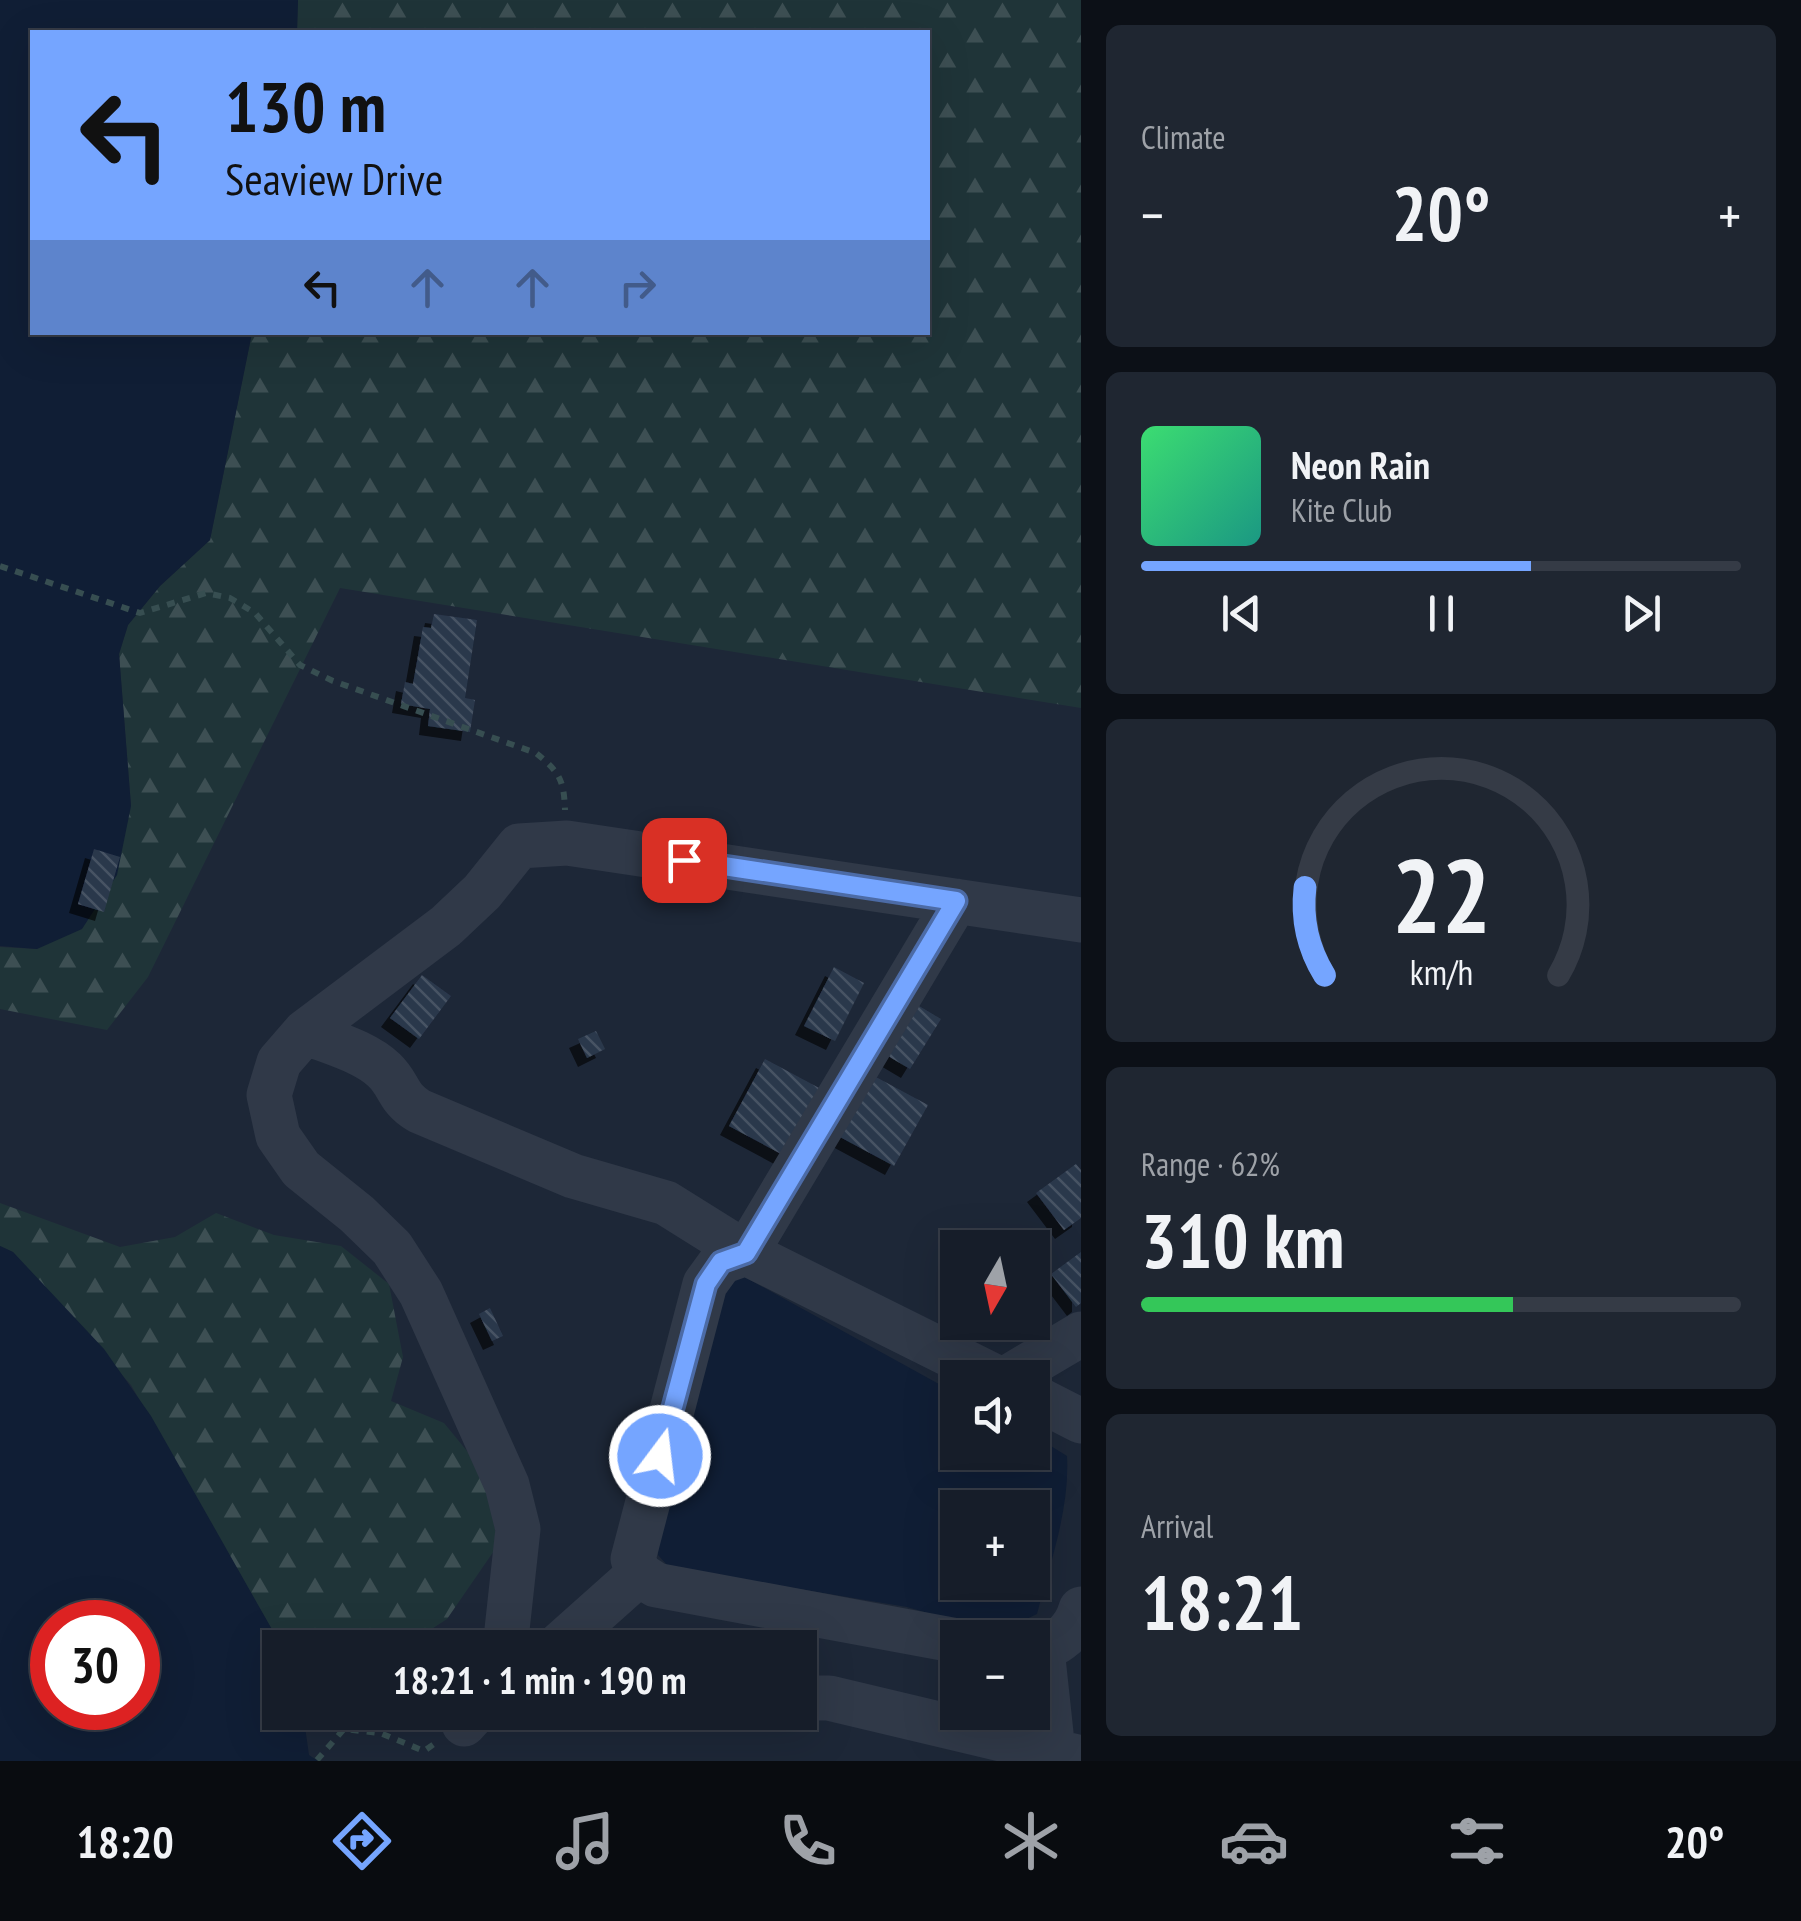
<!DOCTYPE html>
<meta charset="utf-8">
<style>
:root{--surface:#161d29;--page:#1f2631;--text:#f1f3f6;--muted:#9ea2a8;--line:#353b46;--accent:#75a5ff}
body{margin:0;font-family:"PT Sans Narrow",sans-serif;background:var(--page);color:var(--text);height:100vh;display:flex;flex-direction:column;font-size:38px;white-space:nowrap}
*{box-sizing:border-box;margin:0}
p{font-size:32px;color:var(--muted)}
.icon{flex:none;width:55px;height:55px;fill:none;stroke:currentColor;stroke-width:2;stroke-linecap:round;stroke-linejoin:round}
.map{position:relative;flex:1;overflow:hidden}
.drawer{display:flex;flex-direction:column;gap:25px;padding:25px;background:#0c1017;width:720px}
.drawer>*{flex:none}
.banner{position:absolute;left:30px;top:30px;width:900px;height:305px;border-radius:0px;box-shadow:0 10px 40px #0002,0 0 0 2px var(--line);background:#75a5ff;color:#111;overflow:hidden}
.needle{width:65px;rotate:189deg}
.tools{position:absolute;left:940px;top:1230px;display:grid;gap:20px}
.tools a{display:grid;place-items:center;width:110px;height:110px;border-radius:0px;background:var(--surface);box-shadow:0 10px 40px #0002,0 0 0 2px var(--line);font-size:50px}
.speed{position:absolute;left:30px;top:1600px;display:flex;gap:20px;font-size:50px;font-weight:700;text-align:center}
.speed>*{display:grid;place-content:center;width:130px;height:130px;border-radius:50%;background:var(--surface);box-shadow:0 10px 40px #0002,0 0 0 2px var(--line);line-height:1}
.speed .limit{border:15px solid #d22;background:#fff;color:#111}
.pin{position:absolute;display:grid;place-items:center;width:85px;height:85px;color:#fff;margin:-42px;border-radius:20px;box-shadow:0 5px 15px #0006}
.me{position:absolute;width:110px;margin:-55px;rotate:15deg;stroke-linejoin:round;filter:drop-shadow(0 0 8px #0008)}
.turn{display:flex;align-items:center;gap:35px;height:210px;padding:0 30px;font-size:45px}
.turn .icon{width:130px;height:130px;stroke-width:2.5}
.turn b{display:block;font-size:70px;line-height:85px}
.lanes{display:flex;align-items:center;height:95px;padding:0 30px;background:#0003;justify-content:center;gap:50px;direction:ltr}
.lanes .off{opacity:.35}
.big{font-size:75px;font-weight:600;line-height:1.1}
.drawer .widget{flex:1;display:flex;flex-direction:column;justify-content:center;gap:15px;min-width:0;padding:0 35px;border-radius:15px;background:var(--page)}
.drawer .dial{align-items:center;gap:0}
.dial svg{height:260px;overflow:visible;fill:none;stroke:var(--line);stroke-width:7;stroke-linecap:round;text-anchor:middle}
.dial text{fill:var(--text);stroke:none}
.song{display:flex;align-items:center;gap:30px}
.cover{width:120px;height:120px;border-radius:15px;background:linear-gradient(135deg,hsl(140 70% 55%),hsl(170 70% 35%))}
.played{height:10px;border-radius:5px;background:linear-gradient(90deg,var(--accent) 65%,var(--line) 65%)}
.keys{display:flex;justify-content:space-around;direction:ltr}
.heat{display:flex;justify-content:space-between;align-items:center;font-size:55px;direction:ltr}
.charge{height:15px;border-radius:8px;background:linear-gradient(90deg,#34c759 62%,var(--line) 0)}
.trip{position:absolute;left:262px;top:1630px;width:555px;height:100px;border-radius:0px;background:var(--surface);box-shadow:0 10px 40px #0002,0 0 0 2px var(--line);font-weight:600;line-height:100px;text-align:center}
.dock{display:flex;height:160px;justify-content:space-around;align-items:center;background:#090c10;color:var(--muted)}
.dock .icon{width:70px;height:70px}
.dock .current{color:var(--accent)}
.dock b{font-size:45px;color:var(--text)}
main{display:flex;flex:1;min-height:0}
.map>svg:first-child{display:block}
.forest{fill:url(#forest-firs)}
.water{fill:#101e35;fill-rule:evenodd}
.building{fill:url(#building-back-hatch);filter:url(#shadow)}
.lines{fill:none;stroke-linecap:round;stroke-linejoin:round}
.path{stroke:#374e51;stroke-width:6;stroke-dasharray:8 8;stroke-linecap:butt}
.minor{stroke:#303948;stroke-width:45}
.route-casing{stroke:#4c6ba6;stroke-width:25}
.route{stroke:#75a5ff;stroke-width:18}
</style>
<main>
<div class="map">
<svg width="1081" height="1761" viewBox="0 0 1081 1761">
<defs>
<pattern id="forest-firs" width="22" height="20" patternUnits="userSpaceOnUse" patternTransform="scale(2.5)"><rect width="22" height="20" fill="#1f3438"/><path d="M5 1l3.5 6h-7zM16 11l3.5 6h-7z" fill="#3d4f53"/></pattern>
<pattern id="building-back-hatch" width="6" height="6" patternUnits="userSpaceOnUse" patternTransform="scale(2.5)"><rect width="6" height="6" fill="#2b384c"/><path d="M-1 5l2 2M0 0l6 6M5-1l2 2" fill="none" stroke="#475264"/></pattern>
<filter id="shadow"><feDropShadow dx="-9" dy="9" stdDeviation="0" flood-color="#0009"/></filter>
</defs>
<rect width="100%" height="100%" fill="#1d2737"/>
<path class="forest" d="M298,0H1081V708L340,588L148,977L107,1030L0,1009V947L37,949L131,805L119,654L128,625L160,586L210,540L252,333L928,332V32H297Z
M0,1203L120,1247L175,1237L216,1213L274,1235L341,1246L389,1284L403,1357L391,1401L444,1423L485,1473L498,1545L447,1619L404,1647H282L131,1385L13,1252L0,1246Z"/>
<path class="water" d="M0,0H298L297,32H32V332L252,333L210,540L160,586L128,625L119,654L131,806L117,875L82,929L37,949L0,946Z
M0,1246L13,1252L104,1349L151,1416L282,1647L280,1712L303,1713L309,1755L318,1761H0ZM52,1622H138V1708H52Z
M741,1275L957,1394L958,1452H1032L1033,1435L1067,1456C1070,1509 1050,1563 1037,1614L997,1633L907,1607L669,1567L658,1555L659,1539L728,1282ZM958,1508H1032V1582H958Z"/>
<path class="building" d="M434,614L477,620L465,698L475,700L470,732L428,726L430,709L401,704L405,682L413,684L423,627L431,628Z
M94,849L120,857L104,912L78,904Z
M834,967L864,983L835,1041L804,1026Z
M422,975L451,996L419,1039L390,1018Z
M914,1003L941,1019L910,1069L883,1053Z
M596,1031L605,1049L587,1058L578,1039Z
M765,1059L821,1089L785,1156L729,1126Z
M874,1076L928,1105L894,1166L840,1137Z
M1076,1164L1081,1170V1218L1064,1230L1036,1193Z
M1081,1252V1303L1076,1307L1051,1274Z
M490,1308L503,1336L492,1341L479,1314Z"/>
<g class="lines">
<path class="path" d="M0,566L140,613L206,593L230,598L255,613L300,665L333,681L536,753C559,772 564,779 565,810
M317,1760L344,1729L380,1733L424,1751L434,1744"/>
<path class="minor" d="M305,1032C331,1043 364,1051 384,1070C400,1085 397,1098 419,1111L573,1176L666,1203L746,1253L956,901
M1007,1378L1081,1334
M1032,1396L1081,1421
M958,1641L656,1585L639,1574L633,1559L705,1284L721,1262L746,1253L997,1378
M505,1648L518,1529L507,1485L421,1293L392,1248L357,1214L301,1169L278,1136L269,1095L279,1062L305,1032L446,926L482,892L519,846L567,843L1081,920
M556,1648L639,1574
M1042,1649L1053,1752
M1032,1650C1056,1648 1075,1631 1081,1609
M800,1698H829L1081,1758
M464,1724L475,1712"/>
</g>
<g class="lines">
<g class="route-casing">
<path id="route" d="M660,1456L706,1284L721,1262L746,1253L956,901L684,860"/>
</g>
<use href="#route" class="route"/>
</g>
</svg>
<div class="tools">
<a><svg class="needle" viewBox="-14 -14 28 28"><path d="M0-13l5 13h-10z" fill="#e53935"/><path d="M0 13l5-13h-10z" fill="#9ea2a8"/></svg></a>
<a><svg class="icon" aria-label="sound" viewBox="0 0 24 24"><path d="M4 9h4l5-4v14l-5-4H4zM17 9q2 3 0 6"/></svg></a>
<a>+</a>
<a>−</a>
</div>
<div class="speed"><div class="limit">30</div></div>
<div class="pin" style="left:684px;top:860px;background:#d93025"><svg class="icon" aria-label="arrive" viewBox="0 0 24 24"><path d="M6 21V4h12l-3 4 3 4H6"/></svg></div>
<svg class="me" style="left:660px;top:1456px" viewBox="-20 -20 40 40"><circle r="17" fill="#75a5ff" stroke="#fff" stroke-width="3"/><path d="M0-11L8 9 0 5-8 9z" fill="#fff"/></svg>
<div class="trip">18:21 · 1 min · 190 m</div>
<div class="banner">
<div class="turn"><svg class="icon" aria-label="left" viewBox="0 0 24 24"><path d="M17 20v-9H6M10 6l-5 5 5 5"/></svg><div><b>130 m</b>Seaview Drive</div></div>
<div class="lanes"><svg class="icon" aria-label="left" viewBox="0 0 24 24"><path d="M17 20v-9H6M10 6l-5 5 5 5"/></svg><svg class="icon off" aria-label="ahead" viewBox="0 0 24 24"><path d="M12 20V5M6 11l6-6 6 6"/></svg><svg class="icon off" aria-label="ahead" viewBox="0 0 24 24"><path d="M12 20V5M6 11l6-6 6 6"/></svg><svg class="icon off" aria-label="right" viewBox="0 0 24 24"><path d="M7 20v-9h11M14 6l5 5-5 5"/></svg></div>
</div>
</div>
<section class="drawer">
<div class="widget"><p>Climate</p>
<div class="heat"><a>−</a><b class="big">20°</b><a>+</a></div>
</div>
<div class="widget">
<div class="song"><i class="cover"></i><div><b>Neon Rain</b><p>Kite Club</p></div></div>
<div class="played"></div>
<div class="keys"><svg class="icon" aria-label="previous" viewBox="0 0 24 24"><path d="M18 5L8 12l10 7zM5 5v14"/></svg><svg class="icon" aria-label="pause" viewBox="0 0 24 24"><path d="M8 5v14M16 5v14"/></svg><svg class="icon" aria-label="next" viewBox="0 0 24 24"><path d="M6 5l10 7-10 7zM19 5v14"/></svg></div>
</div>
<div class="widget dial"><svg viewBox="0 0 100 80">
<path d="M14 69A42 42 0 1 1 86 69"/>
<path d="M14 69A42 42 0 0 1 8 42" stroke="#75a5ff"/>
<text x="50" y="56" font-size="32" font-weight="700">22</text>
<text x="50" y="72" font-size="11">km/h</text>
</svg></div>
<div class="widget"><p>Range · 62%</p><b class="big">310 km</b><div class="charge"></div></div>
<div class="widget"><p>Arrival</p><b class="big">18:21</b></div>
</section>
</main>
<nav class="dock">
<b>18:20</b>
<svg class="icon current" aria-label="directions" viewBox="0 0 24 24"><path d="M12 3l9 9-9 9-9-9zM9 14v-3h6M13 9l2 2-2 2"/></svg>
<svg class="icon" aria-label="music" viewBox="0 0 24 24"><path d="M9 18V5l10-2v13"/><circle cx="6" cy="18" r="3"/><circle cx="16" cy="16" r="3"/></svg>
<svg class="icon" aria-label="phone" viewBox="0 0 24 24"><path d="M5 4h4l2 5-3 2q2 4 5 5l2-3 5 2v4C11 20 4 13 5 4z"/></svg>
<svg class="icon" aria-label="climate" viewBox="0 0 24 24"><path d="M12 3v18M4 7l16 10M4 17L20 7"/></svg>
<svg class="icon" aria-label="car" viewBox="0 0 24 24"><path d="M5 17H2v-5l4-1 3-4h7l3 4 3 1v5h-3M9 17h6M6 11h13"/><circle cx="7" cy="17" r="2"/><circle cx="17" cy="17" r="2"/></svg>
<svg class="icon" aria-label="filters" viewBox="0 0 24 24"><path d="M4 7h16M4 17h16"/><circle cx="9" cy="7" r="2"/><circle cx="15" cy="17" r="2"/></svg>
<b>20°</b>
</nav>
